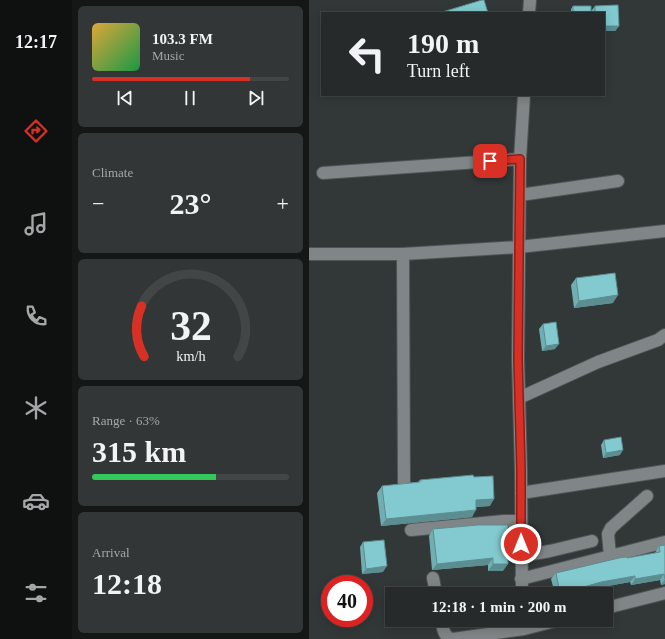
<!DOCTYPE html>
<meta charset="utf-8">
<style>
:root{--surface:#262a2a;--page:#323636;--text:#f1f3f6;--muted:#a4a7a8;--line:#424647;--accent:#d93025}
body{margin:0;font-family:Georgia,serif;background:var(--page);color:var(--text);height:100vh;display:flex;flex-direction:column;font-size:15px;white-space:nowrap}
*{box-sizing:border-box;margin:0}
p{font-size:13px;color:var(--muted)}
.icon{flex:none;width:22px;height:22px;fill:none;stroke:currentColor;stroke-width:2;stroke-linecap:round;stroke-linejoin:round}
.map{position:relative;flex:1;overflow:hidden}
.panel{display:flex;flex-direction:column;gap:6px;padding:6px;background:#151717;width:237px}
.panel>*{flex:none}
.top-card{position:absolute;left:12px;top:12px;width:284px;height:84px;border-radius:0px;box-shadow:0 2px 10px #0003,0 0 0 1px var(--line);background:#262a2a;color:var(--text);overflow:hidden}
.speed{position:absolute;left:12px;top:575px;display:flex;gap:8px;font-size:20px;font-weight:700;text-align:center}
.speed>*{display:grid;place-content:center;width:52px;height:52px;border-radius:50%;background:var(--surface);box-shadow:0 2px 10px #0003,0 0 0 1px var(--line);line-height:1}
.speed .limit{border:6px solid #d22;background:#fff;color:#111}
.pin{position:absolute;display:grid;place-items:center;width:34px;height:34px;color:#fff;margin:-17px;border-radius:8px;box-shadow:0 2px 6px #0006}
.me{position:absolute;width:44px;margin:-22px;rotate:0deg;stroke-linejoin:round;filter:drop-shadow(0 0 3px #0008)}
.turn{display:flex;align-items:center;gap:14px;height:84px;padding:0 20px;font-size:18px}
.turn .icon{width:52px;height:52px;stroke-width:2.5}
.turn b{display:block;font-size:28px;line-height:34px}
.big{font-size:30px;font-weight:700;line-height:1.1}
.panel .widget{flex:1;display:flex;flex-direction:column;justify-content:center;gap:6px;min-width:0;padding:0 14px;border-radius:6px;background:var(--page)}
.panel .dial{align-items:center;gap:0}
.dial svg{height:104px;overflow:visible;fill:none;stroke:var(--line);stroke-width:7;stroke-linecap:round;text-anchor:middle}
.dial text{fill:var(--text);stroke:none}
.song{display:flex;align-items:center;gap:12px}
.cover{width:48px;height:48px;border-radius:6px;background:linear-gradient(135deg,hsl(40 70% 55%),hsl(140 70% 35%))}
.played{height:4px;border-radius:2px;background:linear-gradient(90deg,var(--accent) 80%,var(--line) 80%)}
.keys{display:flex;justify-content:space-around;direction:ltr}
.heat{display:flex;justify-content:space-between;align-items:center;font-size:22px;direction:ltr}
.charge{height:6px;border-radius:3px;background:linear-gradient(90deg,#34c759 63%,var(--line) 0)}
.trip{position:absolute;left:76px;top:587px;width:228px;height:40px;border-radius:0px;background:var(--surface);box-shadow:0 2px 10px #0003,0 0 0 1px var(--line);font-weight:700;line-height:40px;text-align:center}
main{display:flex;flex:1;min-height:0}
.menu{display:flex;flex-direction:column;width:72px;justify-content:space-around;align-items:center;background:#0f1111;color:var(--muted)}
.menu .icon{width:28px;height:28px}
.menu .active{color:var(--accent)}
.menu b{font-size:18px;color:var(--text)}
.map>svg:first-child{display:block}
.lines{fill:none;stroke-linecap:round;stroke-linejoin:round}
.minor-casing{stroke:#505454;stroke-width:14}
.minor{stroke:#808687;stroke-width:12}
.wall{fill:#70aeb2}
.shaded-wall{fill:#5b8d91}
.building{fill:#82cacf;stroke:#5b8d91}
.route-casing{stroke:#8d1f18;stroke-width:10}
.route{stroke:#d93025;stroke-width:7}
</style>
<main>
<nav class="menu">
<b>12:17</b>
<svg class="icon active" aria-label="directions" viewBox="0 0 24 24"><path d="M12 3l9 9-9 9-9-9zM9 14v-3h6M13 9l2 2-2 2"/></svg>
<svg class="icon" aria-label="music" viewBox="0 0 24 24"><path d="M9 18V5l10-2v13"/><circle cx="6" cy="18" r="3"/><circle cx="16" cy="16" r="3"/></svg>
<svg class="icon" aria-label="phone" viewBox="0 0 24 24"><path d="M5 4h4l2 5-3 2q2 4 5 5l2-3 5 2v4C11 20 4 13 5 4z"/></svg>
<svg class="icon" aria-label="climate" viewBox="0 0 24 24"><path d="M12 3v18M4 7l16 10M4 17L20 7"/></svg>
<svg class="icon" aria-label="car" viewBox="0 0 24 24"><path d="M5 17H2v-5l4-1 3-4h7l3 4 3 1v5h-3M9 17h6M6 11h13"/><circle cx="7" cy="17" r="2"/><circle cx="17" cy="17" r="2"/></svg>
<svg class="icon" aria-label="filters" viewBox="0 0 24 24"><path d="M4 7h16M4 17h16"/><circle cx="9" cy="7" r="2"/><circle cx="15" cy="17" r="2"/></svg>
</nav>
<section class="panel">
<div class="widget">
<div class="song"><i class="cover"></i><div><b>103.3 FM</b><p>Music</p></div></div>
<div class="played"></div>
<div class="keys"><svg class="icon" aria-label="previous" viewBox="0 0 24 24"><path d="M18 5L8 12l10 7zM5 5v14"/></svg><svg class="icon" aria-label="pause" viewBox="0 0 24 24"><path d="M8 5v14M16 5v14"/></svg><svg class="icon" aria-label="next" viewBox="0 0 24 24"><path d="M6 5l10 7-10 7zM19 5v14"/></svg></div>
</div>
<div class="widget"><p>Climate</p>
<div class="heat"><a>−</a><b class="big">23°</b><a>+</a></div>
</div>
<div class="widget dial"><svg viewBox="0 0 100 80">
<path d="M14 69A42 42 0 1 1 86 69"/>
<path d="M14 69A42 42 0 0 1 12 30" stroke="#d93025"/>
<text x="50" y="56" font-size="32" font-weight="700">32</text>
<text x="50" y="72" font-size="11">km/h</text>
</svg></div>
<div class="widget"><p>Range · 63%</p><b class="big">315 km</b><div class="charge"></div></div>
<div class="widget"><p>Arrival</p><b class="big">12:18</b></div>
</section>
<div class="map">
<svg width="356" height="639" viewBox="0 0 356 639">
<rect width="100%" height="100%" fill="#323838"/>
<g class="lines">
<g class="minor-casing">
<path id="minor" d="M220,13L221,0
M14,173L211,159
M211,195L309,181
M0,254H94L210,247L356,231
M94,254L95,482
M210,398L289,362L349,340L356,335
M212,493L356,471
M102,530L195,521H212
M212,556L241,551L283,541
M301,556L299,534L302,528L338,496
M124,578L127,594
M212,579L356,542
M213,594L212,471L209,359L211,159L215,95
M297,608L356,593
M132,620C134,628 134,635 142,639
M144,639L215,629L250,620"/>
</g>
<use href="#minor" class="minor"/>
</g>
<path class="wall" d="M309,5L310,26L306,31H295V13H282V11L286,6Z
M264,6L282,13H262V9Z
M267,278L304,303L265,308L262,285Z
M234,324L246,349L233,351L230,329Z
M295,440L311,455L294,458L292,445Z
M165,477L181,506L167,507L163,517L72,526L68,493L73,486L109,482L111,480Z
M169,525L194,571H179V565L123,570L120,536L124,529Z
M54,542L74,572L53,574L51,547Z
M356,545V584L352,585L351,580L322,585L321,582L288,588L268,594H246L242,579L247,573L346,553L350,546Z"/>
<path class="shaded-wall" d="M295,26H310L306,31H295Z
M309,295L304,303L265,308L270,301Z
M250,344L246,349L233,351L237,346Z
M314,450L311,455L294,458L297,453Z
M185,499L181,506L162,507L167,500Z
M167,510L163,517L72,526L77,519Z
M184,558L179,565L123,570L128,564Z
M184,564H199L194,571H179Z
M78,566L74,572L53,574L57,569Z
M355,574L351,580L322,585L326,579Z
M326,576L321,582L288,588L268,594H251L292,582Z
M356,579V584L352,585Z"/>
<path class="building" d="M173,0H175L179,13H130Z
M309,5L310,26H295V13H286V6Z
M264,6H282V13H264Z
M306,273L309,295L270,301L267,278Z
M247,322L250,344L237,346L234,324Z
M312,437L314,450L297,453L295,440Z
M164,475L165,477L184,476L185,499L167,500V510L77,519L73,486L111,482V480Z
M169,525H199V564H184V558L128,564L124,529Z
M75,540L78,566L57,569L54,542Z
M356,545V579L355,574L326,579V576L292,582L251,594L247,573L310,558L317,557L318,558L351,552L350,546Z"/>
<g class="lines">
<g class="route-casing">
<path id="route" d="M181,161L211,159L209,359L212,471V544"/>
</g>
<use href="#route" class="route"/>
</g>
</svg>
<div class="speed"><div class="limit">40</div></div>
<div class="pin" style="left:181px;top:161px;background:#d93025"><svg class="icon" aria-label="arrive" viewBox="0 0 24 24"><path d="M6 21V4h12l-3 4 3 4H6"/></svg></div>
<svg class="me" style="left:212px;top:544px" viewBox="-20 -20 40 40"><circle r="17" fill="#d93025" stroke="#fff" stroke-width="3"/><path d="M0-11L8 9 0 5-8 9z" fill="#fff"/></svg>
<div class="trip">12:18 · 1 min · 200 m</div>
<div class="top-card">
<div class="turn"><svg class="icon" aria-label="left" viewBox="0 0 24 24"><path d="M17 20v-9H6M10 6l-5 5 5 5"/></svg><div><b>190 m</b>Turn left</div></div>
</div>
</div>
</main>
